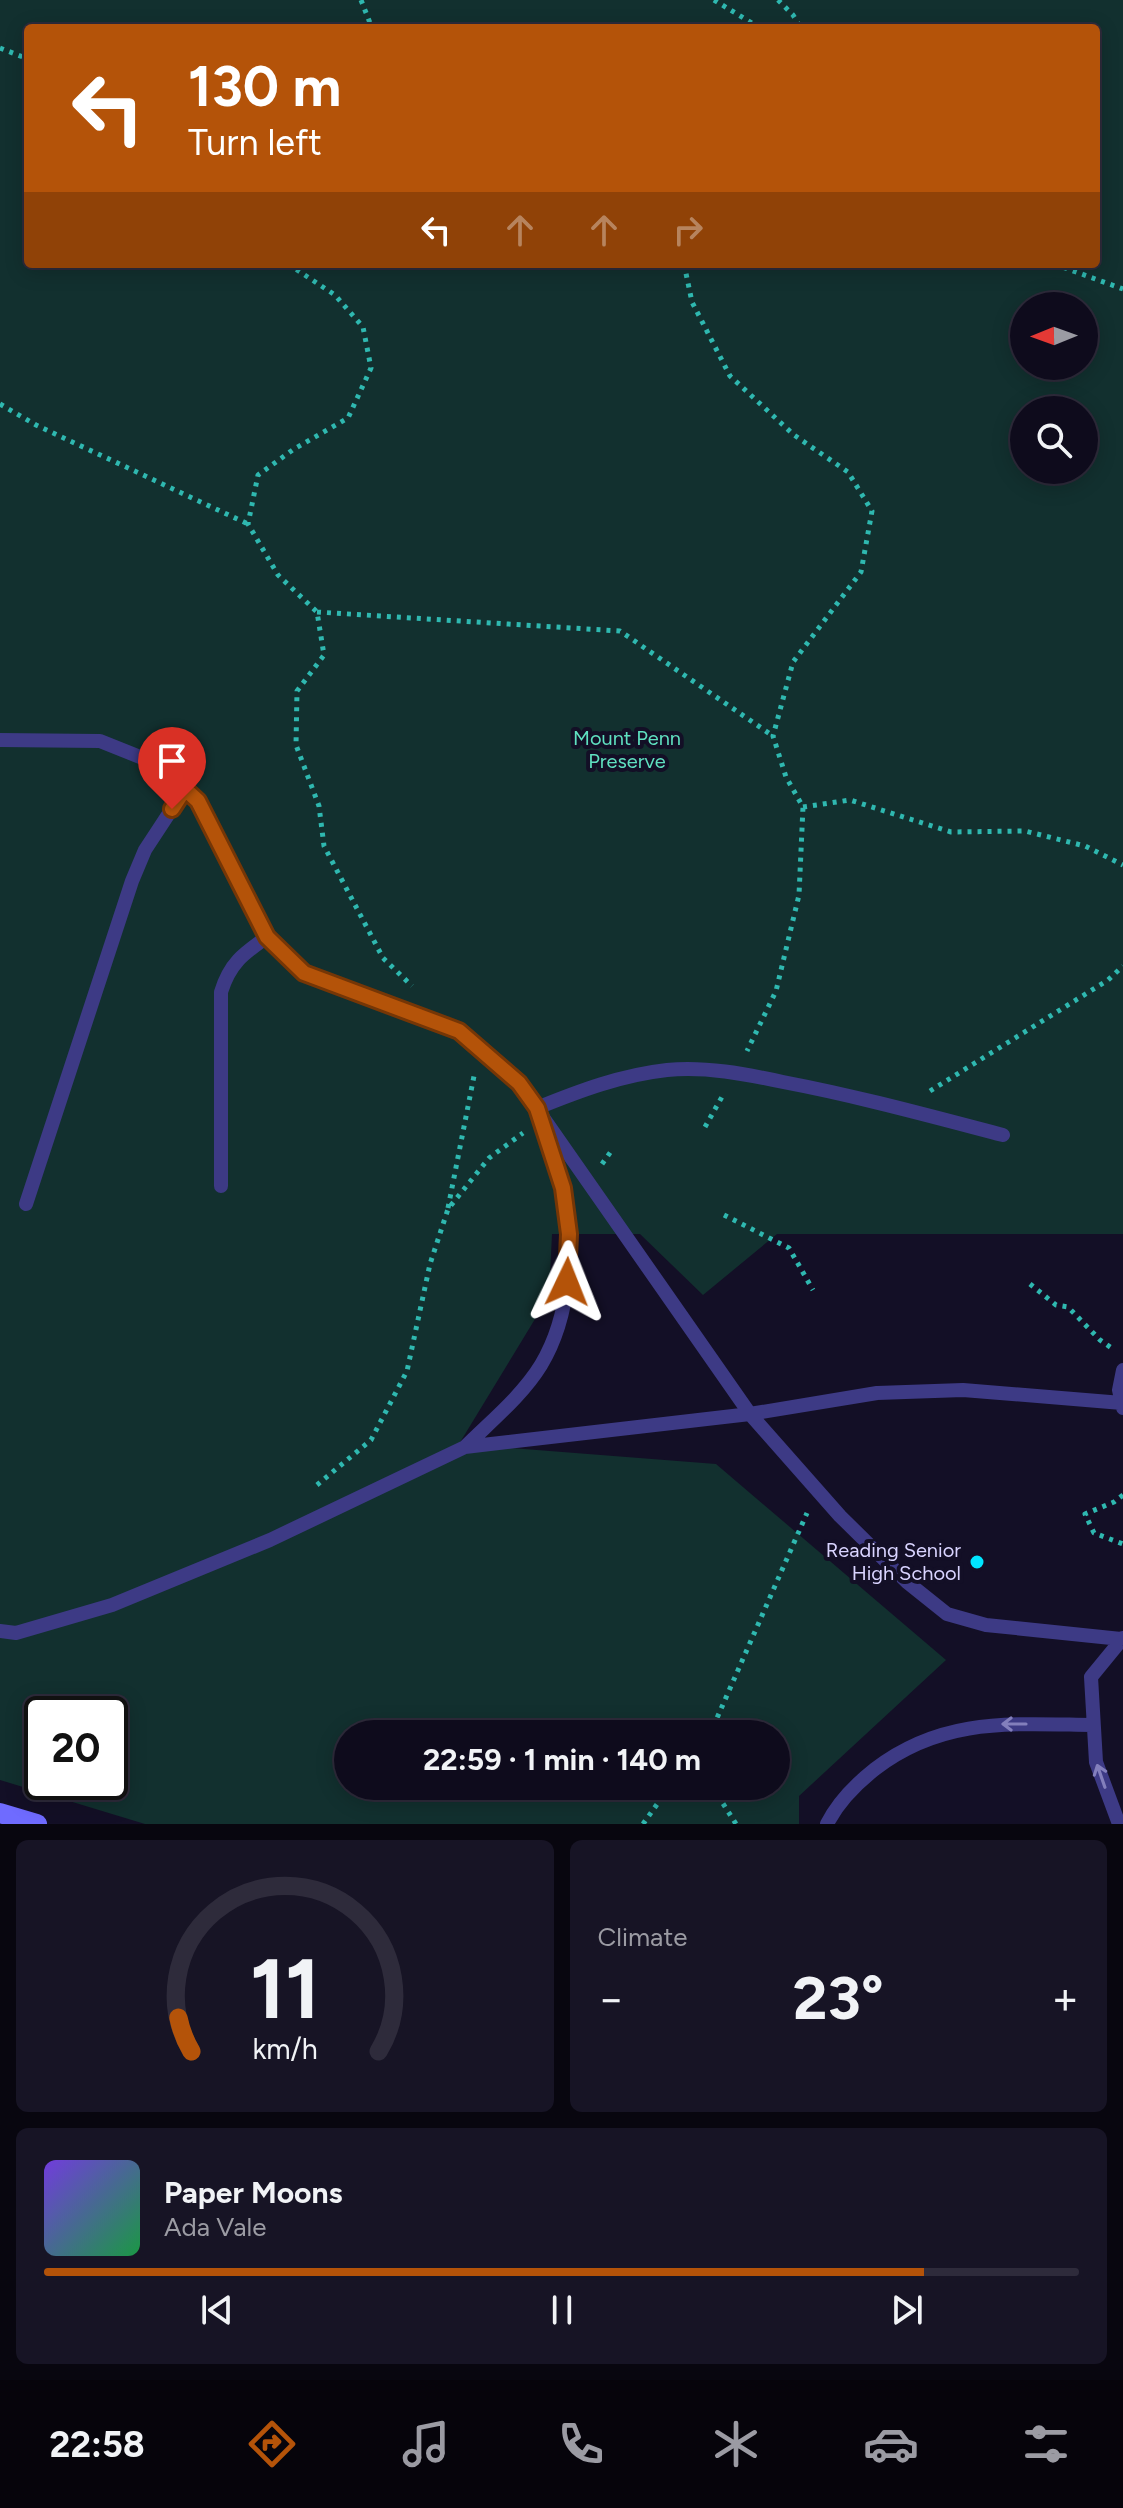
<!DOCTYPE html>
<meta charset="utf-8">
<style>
:root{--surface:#0e0b1c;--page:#171425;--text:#f1f3f6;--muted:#9b9ba3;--line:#2e2b3b;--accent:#b45309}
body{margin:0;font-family:Figtree,sans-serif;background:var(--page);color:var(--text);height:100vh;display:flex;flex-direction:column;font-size:30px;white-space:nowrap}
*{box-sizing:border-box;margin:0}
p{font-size:26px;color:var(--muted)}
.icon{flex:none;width:44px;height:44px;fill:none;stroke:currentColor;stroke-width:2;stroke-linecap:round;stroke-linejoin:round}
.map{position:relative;height:1824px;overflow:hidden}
.sheet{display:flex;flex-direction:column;gap:16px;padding:16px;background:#08060f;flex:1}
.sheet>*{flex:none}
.banner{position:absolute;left:24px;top:24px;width:1076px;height:244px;border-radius:8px;box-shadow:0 4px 20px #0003,0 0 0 2px var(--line);background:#b45309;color:#fff;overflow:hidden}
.needle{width:52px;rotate:269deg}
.fabs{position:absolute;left:1010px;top:292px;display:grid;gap:16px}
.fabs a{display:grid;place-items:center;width:88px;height:88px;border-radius:50%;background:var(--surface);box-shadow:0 4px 20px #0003,0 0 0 2px var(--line);font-size:40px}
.speed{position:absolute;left:24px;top:1696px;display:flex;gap:16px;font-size:40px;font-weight:700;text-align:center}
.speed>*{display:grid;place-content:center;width:104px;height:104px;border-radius:50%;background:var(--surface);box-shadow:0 4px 20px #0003,0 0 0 2px var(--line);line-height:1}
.speed .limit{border:4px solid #111;border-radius:12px;background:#fff;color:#111}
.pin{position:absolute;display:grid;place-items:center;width:68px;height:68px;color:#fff;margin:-82px -34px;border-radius:50% 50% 50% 0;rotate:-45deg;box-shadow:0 0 8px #0007}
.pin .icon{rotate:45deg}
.me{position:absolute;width:88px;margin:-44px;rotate:2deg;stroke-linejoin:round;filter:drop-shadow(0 0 6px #0008)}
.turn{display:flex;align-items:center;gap:28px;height:168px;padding:0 32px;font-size:36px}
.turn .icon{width:104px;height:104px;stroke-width:2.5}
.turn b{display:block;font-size:56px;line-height:68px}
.lanes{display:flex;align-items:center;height:76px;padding:0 32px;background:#0003;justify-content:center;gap:40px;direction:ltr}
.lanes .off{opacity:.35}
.big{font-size:60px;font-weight:700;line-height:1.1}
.sheet .tile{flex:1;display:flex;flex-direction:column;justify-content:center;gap:12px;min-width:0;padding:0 28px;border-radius:12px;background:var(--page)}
.sheet .dial{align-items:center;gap:0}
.dial svg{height:208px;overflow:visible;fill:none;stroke:var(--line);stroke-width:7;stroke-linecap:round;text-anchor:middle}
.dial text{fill:var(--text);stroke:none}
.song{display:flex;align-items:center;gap:24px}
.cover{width:96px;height:96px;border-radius:12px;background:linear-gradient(135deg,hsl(260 70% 55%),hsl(140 70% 35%))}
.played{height:8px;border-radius:4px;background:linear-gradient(90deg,var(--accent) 85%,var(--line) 85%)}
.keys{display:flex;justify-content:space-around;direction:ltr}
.heat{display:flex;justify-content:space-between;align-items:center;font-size:44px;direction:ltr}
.sheet .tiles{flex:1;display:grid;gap:16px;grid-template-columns:1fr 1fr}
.tile:last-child{grid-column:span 2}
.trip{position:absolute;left:334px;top:1720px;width:456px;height:80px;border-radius:40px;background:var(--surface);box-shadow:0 4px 20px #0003,0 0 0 2px var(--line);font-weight:700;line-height:80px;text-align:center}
.dock{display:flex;height:128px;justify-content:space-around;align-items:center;background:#06040b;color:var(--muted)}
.dock .icon{width:56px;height:56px}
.dock .active{color:var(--accent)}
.dock b{font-size:36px;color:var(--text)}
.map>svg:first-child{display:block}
.green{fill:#12302f;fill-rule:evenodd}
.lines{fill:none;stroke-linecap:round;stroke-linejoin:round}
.path{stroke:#2fb8b0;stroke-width:5;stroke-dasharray:4 6;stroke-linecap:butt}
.lane{stroke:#3d3a85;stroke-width:14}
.secondary{stroke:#6f6bff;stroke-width:20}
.oneway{stroke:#837fbc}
.route-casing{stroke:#753606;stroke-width:20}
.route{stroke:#b45309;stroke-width:14}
.poi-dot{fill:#00e5ff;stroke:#130f26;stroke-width:3}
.labels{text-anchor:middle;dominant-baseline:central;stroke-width:8;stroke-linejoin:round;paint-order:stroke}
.park-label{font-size:20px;fill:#5fe0c0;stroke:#130f26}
.poi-label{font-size:20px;fill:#d9d4ff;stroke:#130f26;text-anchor:end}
</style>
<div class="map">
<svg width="1123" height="1824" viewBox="0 0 1123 1824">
<rect width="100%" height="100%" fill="#130f26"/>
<path class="green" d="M0,0H1123V1234H777L703,1295L640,1234H552L549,1296L459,1444L716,1464L946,1660L799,1796V1824H145L0,1780ZM28,28H1096V264H28ZM1024,306H1084V366H1024ZM1024,410H1084V470H1024ZM42,1714H110V1782H42ZM348,1734H776V1786H348Z"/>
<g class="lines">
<path class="path" d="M361,0L372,28
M714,0L760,28
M778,0L793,15L801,28
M0,48L28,59
M288,264L335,295L363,327L371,368L348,418L294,449L258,475L248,524L278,575L317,612L324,655L297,691L296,745L319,806L324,846L383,958L412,986
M684,264L692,302L730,376L794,435L848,472L872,511L861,572L793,662L773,736L786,777L803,807L799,895L776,991L747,1051
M1054,264L1123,289
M0,404L36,425L248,524
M317,612L620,631L773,736
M803,807L850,800L951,832L1025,831L1085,846L1123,865
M930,1091L1108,980L1123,966
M705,1127L723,1095
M602,1164L612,1150
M448,1208L474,1076
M724,1215L789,1248L813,1290
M1030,1284L1056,1305L1068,1307L1100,1340L1113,1349
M317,1485L371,1440L407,1371L430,1264L448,1209L489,1158L523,1133
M1123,1495L1114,1502L1085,1514L1094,1533L1123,1544
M706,1734L717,1718L807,1513
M716,1734L717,1719
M715,1786V1791L736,1824
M643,1824L670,1786"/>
<path class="lane" d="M0,740L100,741L155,763L198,801L267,937L304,973L459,1031L519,1083L750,1414L840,1516L907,1582L947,1614L986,1625L1121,1639
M221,1186V992C230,963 243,954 267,937
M26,1204L132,881L145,850L185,789
M1123,1408L1119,1390L1123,1370
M465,1447C490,1422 522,1396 541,1365C571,1315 574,1248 564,1191C559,1163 546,1135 537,1108C579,1091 621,1075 667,1070C705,1066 745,1074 783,1082C857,1096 930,1116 1003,1135
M0,1631L16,1633L112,1605L270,1540L465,1447L750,1414L877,1393L963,1390L1122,1403
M827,1824C838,1802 856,1784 875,1769C943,1717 1012,1724 1092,1725
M1119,1824L1096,1762L1091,1677L1123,1638"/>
<path class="secondary" d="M0,1813L37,1824"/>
</g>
<defs><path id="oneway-shaft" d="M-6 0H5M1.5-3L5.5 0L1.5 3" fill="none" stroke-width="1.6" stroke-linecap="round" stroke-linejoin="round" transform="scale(2)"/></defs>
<g class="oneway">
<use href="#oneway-shaft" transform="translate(1014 1724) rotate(-180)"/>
<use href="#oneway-shaft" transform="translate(1101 1776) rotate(-109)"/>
</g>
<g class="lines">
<g class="route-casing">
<path id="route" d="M172,809L185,789L198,801L267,937L304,973L459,1031L519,1083L537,1108L563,1188L569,1234L567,1282"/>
</g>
<use href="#route" class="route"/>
</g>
<circle class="poi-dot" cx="977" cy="1562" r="8"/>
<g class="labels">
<g class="park-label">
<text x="627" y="738">Mount Penn<tspan x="627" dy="23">Preserve</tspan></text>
</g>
<g class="poi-label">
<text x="961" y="1550">Reading Senior<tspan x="961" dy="23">High School</tspan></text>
</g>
</g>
</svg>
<div class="fabs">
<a><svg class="needle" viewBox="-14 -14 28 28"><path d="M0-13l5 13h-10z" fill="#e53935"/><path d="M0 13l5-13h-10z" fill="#9b9ba3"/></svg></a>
<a><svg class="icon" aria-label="search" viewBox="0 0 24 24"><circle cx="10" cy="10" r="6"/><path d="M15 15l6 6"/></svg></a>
</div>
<div class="speed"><div class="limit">20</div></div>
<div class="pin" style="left:172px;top:809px;background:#d93025"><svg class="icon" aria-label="arrive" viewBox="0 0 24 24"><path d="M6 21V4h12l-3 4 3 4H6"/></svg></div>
<svg class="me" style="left:567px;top:1282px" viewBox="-20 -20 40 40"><path d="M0-17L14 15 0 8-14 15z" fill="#b45309" stroke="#fff" stroke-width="4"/></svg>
<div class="trip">22:59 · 1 min · 140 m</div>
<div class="banner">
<div class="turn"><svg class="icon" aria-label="left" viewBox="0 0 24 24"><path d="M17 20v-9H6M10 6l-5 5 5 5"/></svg><div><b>130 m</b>Turn left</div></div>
<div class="lanes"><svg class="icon" aria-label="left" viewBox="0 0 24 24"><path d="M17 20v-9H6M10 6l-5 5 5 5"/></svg><svg class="icon off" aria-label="ahead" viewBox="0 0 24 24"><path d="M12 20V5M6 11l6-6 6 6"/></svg><svg class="icon off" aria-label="ahead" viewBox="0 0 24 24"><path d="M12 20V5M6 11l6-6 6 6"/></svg><svg class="icon off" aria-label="right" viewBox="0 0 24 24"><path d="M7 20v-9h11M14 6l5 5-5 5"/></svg></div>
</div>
</div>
<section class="sheet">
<div class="tiles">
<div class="tile dial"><svg viewBox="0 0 100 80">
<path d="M14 69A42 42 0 1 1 86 69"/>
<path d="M14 69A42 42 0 0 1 9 56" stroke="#b45309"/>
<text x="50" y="56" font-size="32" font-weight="700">11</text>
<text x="50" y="72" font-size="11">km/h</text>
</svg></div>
<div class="tile"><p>Climate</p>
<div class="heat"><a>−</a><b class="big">23°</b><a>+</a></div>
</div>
<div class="tile">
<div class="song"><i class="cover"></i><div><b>Paper Moons</b><p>Ada Vale</p></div></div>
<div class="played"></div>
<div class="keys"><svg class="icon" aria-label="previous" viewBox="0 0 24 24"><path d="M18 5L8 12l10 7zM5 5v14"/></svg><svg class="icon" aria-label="pause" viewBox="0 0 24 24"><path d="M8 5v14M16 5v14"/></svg><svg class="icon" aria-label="next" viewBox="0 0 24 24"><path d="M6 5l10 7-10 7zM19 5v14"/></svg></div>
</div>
</div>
</section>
<nav class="dock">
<b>22:58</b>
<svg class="icon active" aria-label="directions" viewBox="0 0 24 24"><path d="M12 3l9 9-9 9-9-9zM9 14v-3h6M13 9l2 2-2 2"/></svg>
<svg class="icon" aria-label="music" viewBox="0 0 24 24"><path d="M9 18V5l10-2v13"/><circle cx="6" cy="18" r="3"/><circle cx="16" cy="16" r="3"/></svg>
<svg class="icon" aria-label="phone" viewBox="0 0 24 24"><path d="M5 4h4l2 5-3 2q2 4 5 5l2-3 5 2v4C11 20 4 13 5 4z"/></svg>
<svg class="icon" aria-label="climate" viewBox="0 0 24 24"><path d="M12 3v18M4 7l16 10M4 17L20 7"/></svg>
<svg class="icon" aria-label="car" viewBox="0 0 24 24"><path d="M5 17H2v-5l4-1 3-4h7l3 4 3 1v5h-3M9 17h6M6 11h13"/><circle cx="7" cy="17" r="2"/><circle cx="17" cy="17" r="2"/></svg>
<svg class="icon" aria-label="filters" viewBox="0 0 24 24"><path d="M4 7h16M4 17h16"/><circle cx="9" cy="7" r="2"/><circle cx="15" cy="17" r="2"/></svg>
</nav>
